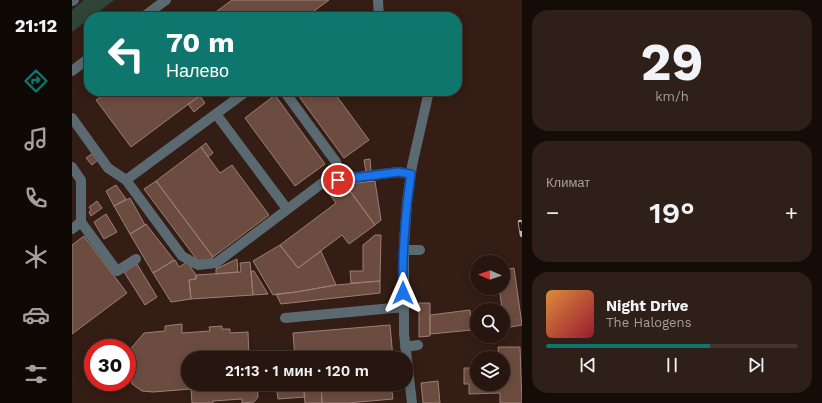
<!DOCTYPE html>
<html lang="ru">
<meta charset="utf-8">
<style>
:root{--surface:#26160f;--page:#2e1f18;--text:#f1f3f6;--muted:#a49f9e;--line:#42352f;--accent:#0f766e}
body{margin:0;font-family:"Work Sans",sans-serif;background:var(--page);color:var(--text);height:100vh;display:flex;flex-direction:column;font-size:15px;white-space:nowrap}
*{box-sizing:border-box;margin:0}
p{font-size:13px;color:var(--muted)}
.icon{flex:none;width:22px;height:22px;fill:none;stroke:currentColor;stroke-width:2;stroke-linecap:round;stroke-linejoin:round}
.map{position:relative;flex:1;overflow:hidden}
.panel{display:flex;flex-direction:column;gap:10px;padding:10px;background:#150c08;width:300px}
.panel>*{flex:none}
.banner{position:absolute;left:12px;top:12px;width:378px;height:84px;border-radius:16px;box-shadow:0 2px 10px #0003,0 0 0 1px var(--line);background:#0f766e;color:#fff;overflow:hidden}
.needle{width:26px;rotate:272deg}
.fabs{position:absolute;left:398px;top:255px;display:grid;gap:8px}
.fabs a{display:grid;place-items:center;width:40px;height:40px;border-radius:50%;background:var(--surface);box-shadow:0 2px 10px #0003,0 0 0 1px var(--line);font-size:20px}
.speed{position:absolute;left:12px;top:339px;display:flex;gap:8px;font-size:20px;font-weight:700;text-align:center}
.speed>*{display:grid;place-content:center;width:52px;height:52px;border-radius:50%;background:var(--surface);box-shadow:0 2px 10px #0003,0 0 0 1px var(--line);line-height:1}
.speed .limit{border:6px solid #d22;background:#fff;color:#111}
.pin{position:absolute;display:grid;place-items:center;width:34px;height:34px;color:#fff;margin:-17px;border:2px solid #fff;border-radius:50%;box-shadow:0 1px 4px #0007}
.me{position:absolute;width:44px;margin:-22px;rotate:0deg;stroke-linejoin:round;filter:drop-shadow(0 0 3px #0008)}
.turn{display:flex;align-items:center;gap:14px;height:84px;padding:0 16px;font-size:18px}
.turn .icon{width:52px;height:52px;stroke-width:2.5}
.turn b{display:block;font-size:28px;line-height:34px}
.big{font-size:30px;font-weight:600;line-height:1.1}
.panel .tile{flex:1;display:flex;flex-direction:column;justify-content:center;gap:6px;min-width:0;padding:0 14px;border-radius:16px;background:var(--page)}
.panel .dial{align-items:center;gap:0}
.dial b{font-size:52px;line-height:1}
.song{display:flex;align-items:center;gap:12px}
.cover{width:48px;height:48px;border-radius:6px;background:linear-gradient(135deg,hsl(30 70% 55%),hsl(350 70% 35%))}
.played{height:4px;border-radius:2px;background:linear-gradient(90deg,var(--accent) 65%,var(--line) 65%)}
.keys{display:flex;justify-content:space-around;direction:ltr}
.heat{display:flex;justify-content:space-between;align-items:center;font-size:22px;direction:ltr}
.trip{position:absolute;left:109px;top:351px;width:232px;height:40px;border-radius:20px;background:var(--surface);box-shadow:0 2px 10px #0003,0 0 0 1px var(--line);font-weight:600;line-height:40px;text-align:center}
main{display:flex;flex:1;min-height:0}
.tabs{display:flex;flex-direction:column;width:72px;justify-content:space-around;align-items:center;background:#0f0906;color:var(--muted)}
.tabs .icon{width:28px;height:28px}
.tabs .current{color:var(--accent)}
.tabs b{font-size:18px;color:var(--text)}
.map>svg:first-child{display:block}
.green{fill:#2f4538}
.building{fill:#6c4c41;stroke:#9c7f74}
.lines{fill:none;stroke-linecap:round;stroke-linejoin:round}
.minor{stroke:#5a6a70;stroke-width:10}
.rail-casing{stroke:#c7b6b0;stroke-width:4.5}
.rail{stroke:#29130b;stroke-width:3;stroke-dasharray:9;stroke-linecap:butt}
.route-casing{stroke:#114b97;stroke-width:10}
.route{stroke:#1a73e8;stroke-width:7}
</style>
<main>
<nav class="tabs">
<b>21:12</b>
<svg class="icon current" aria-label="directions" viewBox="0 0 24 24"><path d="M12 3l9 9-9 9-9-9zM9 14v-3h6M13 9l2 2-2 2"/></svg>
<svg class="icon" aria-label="music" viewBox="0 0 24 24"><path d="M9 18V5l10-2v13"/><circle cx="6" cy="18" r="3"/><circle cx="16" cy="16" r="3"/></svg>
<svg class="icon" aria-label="phone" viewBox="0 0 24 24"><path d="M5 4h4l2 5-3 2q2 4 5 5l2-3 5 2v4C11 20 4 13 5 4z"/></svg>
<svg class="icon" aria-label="climate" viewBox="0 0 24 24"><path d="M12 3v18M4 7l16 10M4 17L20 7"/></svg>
<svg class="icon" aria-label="car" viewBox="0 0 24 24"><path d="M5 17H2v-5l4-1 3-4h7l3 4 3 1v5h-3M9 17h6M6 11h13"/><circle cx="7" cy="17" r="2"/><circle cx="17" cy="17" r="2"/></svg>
<svg class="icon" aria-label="filters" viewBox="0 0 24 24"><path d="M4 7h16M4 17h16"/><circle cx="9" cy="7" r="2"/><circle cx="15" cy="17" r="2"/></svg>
</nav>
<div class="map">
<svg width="450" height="403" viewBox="0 0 450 403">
<rect width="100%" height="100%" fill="#331d14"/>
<path class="green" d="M12,0H42L20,17H17V19L0,32V10Z"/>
<path class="building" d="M160,0H257L234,17H137Z
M37,91H134L59,147L24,100Z
M223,91H261L297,140L272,158Z
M203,95L253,164L223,186L173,118Z
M128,96L133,103L122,112L116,104Z
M134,143L141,153L136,157L129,147Z
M129,147L148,173L160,165L197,215L141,257L84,181Z
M21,153L26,160L20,165L14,158Z
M298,159L299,171L294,172L292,160Z
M84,181L141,257L137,260L126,261L72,189Z
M303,181L309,220L303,225L273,184Z
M273,184L303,225L277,244L270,235L226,268L208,245L264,203L258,195Z
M44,185L54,199L42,206L34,191Z
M58,198L73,225L58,234L42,206Z
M25,201L30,208L19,216L17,212L19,210L17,207Z
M34,214L45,232L32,239L22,222Z
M74,224L102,260L81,273L58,234Z
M303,235H309L308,281L279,283L278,271H291V245Z
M12,236L55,293L0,334V245Z
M208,245L226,268L249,251L264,285L224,292L201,295L181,261Z
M165,259L166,272L144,274V269Z
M103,260L107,267L115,262L124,275V279L117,280L119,299L99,302L81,273Z
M178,262L181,295L119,299L117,280L124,279V275L169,272L168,263Z
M65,264L85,297L73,305L52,272Z
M442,268L450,325L433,328L427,288H431V270Z
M179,271H182L196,294L181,295Z
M308,281V293L209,304L204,294L224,292L264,285Z
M347,303H358V336L347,337Z
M398,310L400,330L358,334V315Z
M110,324V333L138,331L137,327L150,326V329H158V333L176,332L177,358H116V384H185L186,397L182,402L170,403V399L141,401V403H120L119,389L81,392L70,391L60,384L56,352L72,333L93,331V326Z
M318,325L321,358H223L221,333Z
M426,347H448L450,403H428V393L397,394V384H392V368H405V384H431V358H427Z
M366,381L368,403H351L349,383Z
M204,384H231L233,397L206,399Z
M231,384H249L250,403H233Z
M249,384H319L321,399L276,403H250Z"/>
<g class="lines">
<path class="minor" d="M306,0L307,17
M0,1L2,0
M71,17L94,0
M0,71L17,58
M212,91L264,162L266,180
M144,114L215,209
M0,118L36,168L54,180L110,256L126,265L144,263L253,181L326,172L339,174
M0,167L9,180V222L0,229
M54,180L175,91
M9,222L45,271L64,259
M332,250H348
M213,318L332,307
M333,347L346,345
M340,403L332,334V246L335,202L340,166L357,91"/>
<g class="rail-casing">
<path id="rail" d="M448,222L450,235"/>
</g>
<use href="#rail" class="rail"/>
</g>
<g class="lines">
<g class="route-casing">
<path id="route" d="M266,180L326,172L339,174C333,214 330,253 331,293"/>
</g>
<use href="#route" class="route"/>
</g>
</svg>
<div class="fabs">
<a><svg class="needle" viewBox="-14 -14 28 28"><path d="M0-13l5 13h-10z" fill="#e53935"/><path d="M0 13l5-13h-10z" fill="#a49f9e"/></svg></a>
<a><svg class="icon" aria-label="search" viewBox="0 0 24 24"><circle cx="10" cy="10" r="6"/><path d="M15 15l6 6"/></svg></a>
<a><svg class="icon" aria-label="layers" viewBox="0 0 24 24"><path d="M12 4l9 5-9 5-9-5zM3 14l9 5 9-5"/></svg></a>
</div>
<div class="speed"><div class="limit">30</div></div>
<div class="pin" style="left:266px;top:180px;background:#d93025"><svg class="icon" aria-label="arrive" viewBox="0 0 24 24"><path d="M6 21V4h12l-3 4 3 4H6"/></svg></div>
<svg class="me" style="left:331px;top:293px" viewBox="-20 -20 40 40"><path d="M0-17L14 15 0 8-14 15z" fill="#1a73e8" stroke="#fff" stroke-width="4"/></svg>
<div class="trip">21:13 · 1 мин · 120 m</div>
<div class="banner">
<div class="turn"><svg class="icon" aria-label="left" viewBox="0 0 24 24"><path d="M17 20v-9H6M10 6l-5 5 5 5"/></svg><div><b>70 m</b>Налево</div></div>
</div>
</div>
<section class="panel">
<div class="tile dial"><b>29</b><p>km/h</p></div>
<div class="tile"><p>Климат</p>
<div class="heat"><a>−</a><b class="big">19°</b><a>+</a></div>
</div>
<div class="tile">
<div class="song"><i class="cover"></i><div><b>Night Drive</b><p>The Halogens</p></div></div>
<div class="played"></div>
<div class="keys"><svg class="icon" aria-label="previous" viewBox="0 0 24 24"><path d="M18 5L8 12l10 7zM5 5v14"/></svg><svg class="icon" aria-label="pause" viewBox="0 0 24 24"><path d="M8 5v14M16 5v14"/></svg><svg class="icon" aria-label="next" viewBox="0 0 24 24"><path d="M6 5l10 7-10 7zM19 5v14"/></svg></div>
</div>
</section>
</main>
